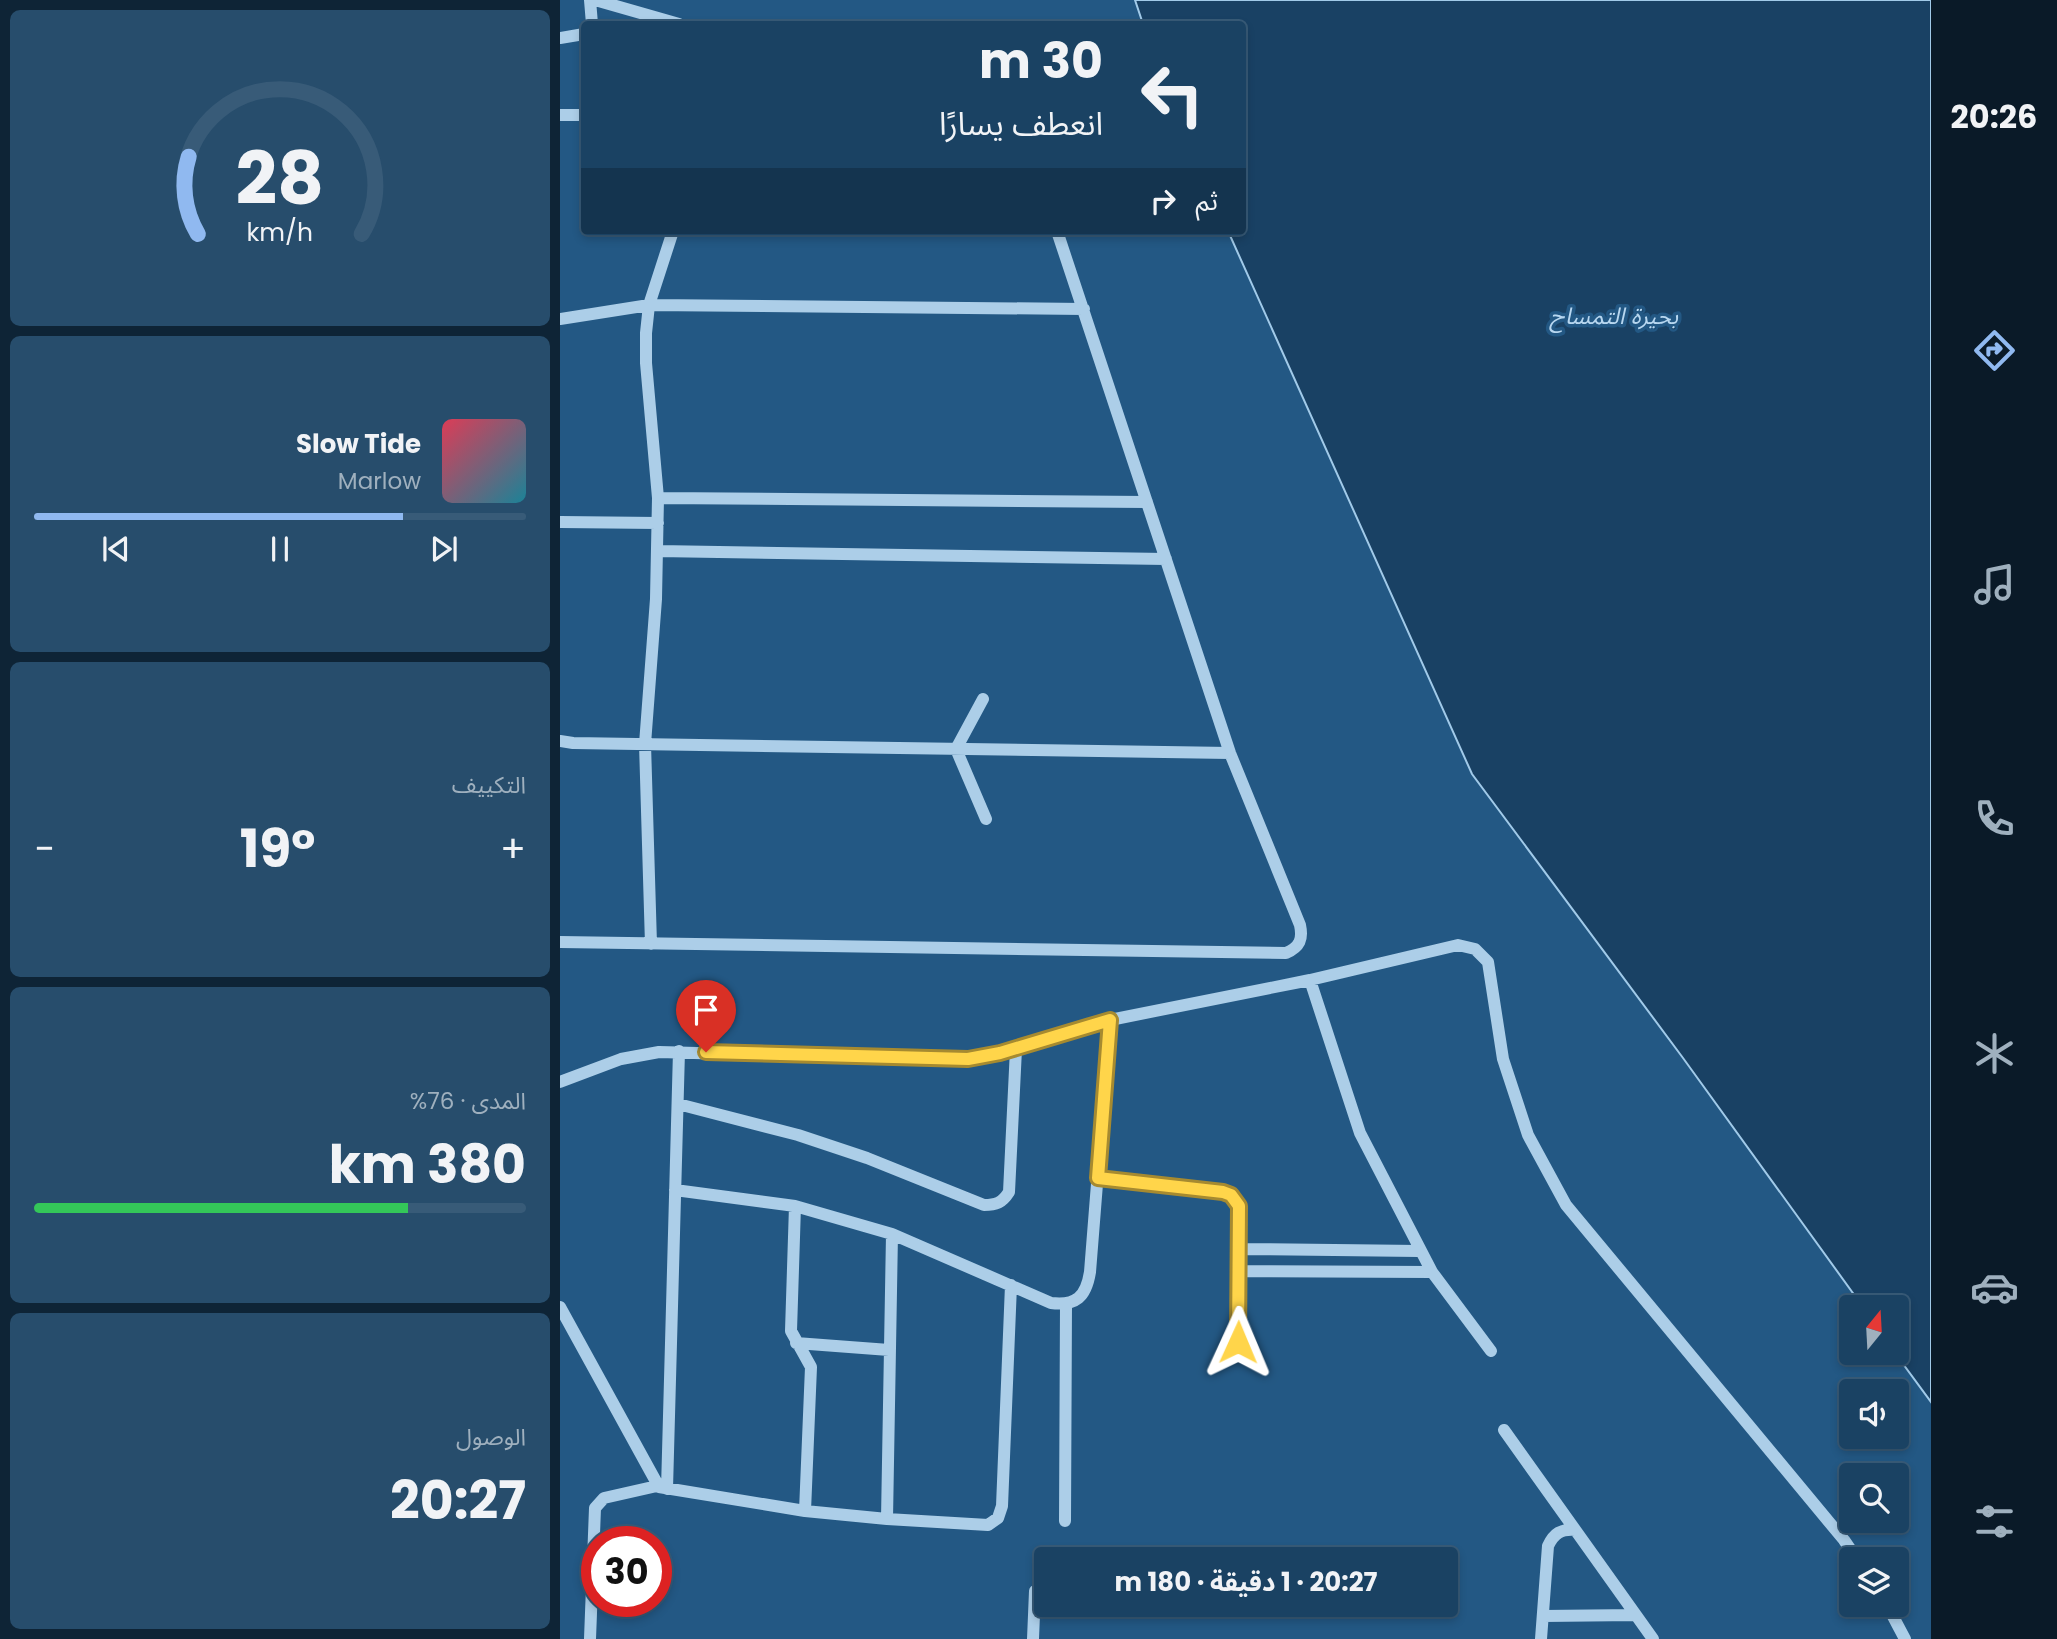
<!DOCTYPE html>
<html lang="ar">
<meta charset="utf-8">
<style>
:root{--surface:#1a4263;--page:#274d6c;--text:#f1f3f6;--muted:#9fb0be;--line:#385b78;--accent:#90b9f0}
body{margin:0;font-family:Poppins,"Noto Sans Arabic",sans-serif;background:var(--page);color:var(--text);direction:rtl;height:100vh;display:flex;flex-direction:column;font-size:26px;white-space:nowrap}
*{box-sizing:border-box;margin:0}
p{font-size:23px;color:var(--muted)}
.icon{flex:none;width:38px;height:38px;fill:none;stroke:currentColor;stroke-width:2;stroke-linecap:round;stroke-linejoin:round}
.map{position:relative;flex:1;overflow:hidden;direction:ltr}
.drawer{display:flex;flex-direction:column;gap:10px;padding:10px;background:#0e2436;width:560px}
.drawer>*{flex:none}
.banner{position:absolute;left:21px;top:21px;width:665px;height:214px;border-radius:7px;box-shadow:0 4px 10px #0003,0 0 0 2px var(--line);direction:rtl;background:#1a4263;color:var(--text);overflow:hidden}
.needle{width:46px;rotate:18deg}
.controls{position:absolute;left:1279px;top:1295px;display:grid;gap:14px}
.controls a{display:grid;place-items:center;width:70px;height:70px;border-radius:7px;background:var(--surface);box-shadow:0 4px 10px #0003,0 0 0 2px var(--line);font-size:35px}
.speed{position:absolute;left:21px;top:1526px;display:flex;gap:14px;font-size:35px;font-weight:700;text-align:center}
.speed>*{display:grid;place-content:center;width:91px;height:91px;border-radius:50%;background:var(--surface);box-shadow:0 4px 10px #0003,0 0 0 2px var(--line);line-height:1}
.speed .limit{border:10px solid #d22;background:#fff;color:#111}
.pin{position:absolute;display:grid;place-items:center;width:60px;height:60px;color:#fff;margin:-72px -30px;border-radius:50% 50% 50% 0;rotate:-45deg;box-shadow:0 0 7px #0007}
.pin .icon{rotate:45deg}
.me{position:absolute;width:77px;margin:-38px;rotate:1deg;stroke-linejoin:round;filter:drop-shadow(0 0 5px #0008)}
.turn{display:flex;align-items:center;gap:24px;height:147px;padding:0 28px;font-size:32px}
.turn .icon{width:91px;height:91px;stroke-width:2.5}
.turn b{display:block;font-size:49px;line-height:60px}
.then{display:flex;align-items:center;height:66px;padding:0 28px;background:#0003;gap:14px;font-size:26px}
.big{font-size:52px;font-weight:700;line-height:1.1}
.drawer .widget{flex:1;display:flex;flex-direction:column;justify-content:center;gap:10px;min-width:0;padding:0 24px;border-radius:10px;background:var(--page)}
.drawer .dial{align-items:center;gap:0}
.dial svg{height:182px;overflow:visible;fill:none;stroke:var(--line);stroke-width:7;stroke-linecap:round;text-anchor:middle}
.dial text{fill:var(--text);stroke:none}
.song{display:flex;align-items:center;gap:21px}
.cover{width:84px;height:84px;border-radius:10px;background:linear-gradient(135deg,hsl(350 70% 55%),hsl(190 70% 35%))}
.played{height:7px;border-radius:4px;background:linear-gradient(90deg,var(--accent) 75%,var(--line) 75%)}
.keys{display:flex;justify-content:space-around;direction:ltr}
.heat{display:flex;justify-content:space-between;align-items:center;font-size:38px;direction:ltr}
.charge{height:10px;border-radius:5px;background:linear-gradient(90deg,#34c759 76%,var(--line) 0)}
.trip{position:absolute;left:474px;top:1547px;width:424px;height:70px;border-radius:7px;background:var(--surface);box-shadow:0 4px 10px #0003,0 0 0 2px var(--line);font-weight:700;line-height:70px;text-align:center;direction:rtl}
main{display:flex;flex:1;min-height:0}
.dock{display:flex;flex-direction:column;width:126px;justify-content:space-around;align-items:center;background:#0a1a28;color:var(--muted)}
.dock .icon{width:49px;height:49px}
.dock .current{color:var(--accent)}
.dock b{font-size:32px;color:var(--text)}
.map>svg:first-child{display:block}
.water{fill:#194164;stroke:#a1cae9;stroke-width:2}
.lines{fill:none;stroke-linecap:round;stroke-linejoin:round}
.minor{stroke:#accee8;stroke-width:12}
.route-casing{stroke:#a68a30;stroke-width:18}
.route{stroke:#ffd54a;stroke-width:12}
.labels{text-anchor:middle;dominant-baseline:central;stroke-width:7;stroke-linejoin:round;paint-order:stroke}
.water-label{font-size:23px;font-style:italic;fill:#b8d7f0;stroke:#235884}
</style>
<main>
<nav class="dock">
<b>20:26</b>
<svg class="icon current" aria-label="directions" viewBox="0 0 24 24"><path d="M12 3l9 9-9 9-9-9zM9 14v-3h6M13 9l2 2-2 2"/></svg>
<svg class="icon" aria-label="music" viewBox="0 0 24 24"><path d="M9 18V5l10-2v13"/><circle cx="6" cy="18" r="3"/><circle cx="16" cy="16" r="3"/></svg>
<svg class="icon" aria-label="phone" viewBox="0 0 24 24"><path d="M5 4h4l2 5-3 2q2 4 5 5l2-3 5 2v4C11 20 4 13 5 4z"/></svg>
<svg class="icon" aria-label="climate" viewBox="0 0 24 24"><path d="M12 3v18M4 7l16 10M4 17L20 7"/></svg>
<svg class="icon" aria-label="car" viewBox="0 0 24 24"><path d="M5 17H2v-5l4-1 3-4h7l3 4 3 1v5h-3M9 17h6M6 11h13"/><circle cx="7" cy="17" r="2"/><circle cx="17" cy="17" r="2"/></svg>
<svg class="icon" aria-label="filters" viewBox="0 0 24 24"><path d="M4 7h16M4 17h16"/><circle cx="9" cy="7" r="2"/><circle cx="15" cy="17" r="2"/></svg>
</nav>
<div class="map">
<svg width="1371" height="1639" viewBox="0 0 1371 1639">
<rect width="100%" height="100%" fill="#235884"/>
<path class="water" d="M575,0H1371V1402L1335,1353L1337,1307H1303L1123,1058L912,774L668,231H682V24H583Z"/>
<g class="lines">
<path class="minor" d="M30,0L32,24
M35,0L119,24
M0,38L24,34
M0,115H24
M0,319L89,305L524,309
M98,498L587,502
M0,522L98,523
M98,551L606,559
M423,699L396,749L426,819
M0,741L13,743L670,753
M0,942L726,953C740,947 743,939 740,925L670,753L497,231
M91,944L85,744L96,599L98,498L86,363V333L89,305L113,231
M750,980L800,1133L872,1272L931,1351
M0,1082L61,1059L99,1052L391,1060L440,1053L550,1020L750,980L898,945L915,949L928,962L943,1059L968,1135L1006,1205L1284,1540L1297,1559
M118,1104L238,1135L307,1158L424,1205C436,1205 442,1203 449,1192L456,1049
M538,1178L662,1192L671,1195L679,1207L678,1342
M115,1190L235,1206L332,1234L491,1303C516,1306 526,1297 530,1272L550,1020
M235,1206L231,1331L251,1367L245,1511
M679,1249L859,1251
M679,1271L872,1272
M0,1307L99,1487L245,1511L327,1519L428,1525L438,1518L442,1506L451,1285
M236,1343L329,1350
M944,1430L1093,1639
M107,1489L119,1051
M327,1519L332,1234
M505,1521L506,1304
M1327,1605L1345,1639
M983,1616L1076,1615
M30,1639L35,1508L44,1498L97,1486
M473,1639L475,1591
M981,1639L988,1546C994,1533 1001,1529 1015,1530"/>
</g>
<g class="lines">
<g class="route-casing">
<path id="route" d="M146,1052L408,1059L440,1053L550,1020L538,1178L663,1192L671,1195L679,1206L678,1342"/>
</g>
<use href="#route" class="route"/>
</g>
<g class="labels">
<g class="water-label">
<text x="1054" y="316">بحيرة التمساح</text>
</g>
</g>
</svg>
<div class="controls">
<a><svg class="needle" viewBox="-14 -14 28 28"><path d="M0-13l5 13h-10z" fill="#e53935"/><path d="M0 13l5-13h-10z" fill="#9fb0be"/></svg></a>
<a><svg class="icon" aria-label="sound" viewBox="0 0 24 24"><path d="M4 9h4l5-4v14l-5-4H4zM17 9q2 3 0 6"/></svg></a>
<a><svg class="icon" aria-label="search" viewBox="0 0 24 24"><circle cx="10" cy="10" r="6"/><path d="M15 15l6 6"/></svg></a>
<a><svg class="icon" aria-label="layers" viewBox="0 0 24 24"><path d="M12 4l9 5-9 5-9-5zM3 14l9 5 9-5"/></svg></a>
</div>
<div class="speed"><div class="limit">30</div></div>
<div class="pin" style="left:146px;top:1052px;background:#d93025"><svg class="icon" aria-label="arrive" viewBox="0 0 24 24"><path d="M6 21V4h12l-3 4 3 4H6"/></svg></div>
<svg class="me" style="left:678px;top:1342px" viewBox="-20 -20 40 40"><path d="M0-17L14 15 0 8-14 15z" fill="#ffd54a" stroke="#fff" stroke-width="4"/></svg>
<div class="trip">20:27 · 1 دقيقة · 180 m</div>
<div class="banner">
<div class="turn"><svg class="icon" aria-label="left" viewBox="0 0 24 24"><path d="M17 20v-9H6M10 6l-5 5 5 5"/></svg><div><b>30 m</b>انعطف يسارًا</div></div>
<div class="then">ثم<svg class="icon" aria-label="right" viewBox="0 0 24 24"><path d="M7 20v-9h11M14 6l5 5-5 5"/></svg></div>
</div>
</div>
<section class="drawer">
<div class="widget dial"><svg viewBox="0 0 100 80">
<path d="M14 69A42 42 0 1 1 86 69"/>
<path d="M14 69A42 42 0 0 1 10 35" stroke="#90b9f0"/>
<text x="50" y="56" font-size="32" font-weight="700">28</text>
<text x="50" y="72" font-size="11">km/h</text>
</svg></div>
<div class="widget">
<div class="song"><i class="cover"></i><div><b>Slow Tide</b><p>Marlow</p></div></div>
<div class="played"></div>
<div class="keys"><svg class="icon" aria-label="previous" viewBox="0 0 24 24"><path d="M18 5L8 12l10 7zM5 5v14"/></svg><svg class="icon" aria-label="pause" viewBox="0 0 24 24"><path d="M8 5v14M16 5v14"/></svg><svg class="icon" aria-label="next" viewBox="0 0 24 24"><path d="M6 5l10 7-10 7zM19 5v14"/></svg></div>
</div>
<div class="widget"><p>التكييف</p>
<div class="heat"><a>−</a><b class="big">19°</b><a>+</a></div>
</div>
<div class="widget"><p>المدى · 76%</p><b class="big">380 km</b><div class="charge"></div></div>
<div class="widget"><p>الوصول</p><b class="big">20:27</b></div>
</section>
</main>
